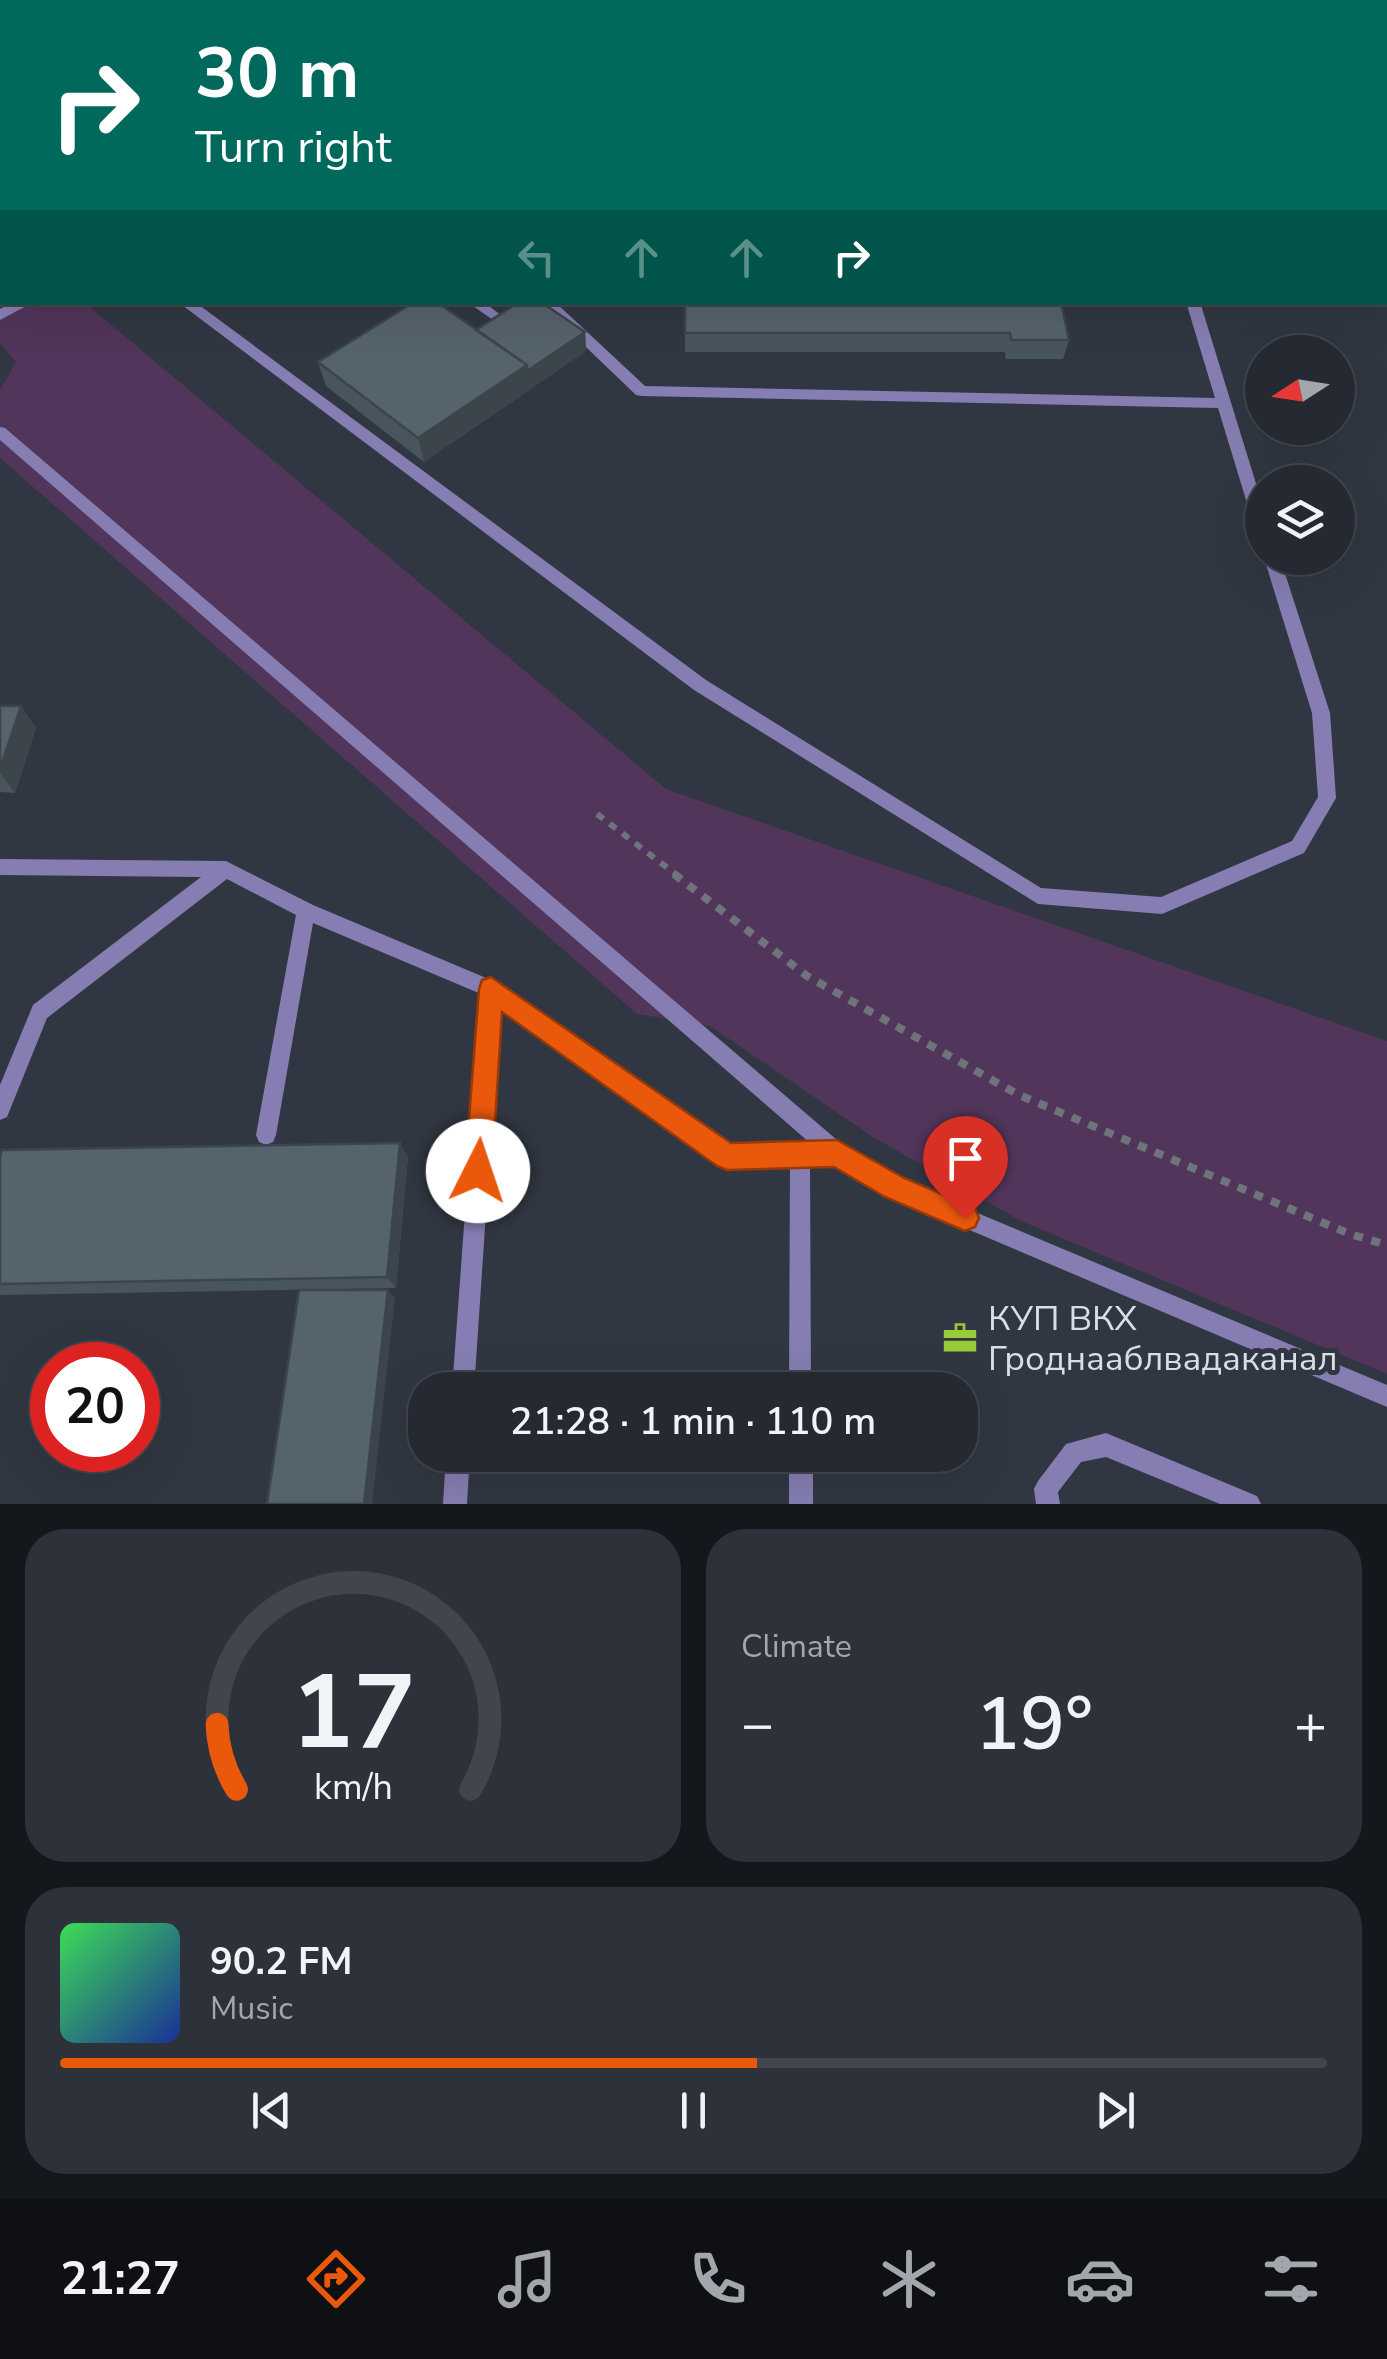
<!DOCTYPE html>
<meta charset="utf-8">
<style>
:root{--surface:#252932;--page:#2d313a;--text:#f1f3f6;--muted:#a3a6ac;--line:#42454d;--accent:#ea580c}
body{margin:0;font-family:"Nunito Sans",sans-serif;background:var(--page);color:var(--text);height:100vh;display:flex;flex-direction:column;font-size:38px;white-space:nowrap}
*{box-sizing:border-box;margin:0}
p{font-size:32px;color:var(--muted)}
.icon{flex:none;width:55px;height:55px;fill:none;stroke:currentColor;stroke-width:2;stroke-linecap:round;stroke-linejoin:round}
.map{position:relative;height:1504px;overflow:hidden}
.side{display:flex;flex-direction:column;gap:25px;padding:25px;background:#14171c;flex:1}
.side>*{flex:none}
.hud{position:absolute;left:0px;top:0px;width:1388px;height:305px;box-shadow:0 10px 40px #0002,0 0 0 2px var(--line);background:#00695c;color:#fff;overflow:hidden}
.needle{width:65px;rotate:258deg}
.buttons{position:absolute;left:1245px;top:335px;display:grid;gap:20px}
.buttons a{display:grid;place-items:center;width:110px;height:110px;border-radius:50%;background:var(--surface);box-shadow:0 10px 40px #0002,0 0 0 2px var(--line);font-size:50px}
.speed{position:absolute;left:30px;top:1342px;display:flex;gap:20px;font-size:50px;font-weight:700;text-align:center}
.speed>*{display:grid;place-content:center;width:130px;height:130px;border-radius:50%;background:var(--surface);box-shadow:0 10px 40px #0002,0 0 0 2px var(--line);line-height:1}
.speed .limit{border:15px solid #d22;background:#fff;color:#111}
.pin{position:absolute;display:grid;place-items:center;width:85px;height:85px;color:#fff;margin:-102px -42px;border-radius:50% 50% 50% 0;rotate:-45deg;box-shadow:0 0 10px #0007}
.pin .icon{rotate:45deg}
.me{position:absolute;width:110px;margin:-55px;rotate:4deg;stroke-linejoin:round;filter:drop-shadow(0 0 8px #0008)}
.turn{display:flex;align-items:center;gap:35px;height:210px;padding:0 30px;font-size:45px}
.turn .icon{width:130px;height:130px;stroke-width:2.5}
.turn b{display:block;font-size:70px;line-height:85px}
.lanes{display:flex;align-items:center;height:95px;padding:0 30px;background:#0003;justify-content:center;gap:50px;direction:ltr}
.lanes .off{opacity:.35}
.big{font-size:75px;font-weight:600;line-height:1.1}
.side .tile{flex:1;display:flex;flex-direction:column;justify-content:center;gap:15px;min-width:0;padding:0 35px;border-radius:40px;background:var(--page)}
.side .dial{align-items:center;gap:0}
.dial svg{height:260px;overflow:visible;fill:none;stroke:var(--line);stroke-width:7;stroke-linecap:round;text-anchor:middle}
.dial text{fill:var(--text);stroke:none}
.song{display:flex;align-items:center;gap:30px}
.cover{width:120px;height:120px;border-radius:15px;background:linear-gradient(135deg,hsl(130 70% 55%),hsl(230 70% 35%))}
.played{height:10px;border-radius:5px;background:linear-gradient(90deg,var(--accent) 55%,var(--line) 55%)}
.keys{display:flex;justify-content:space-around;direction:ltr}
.heat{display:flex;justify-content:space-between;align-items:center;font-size:55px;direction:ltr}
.side .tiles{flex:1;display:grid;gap:25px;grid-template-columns:1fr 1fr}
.tile:last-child{grid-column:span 2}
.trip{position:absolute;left:408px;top:1372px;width:570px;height:100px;border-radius:40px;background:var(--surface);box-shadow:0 10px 40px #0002,0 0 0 2px var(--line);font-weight:600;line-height:100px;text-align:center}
.menu{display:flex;height:160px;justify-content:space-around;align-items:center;background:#0f1014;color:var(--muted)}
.menu .icon{width:70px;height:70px}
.menu .active{color:var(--accent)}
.menu b{font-size:45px;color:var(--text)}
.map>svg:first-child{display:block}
.green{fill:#51355a}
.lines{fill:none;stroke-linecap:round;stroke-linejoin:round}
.path-far1{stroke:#6e737c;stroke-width:6;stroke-dasharray:8 8;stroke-linecap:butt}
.path{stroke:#6e737c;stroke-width:8;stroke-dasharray:9 9;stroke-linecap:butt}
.service{fill:#867eb2;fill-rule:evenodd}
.tertiary{fill:#867eb2;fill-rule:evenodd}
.wall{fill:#49555d}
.shaded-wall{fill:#3c454c}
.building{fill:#55636c;stroke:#3c454c;stroke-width:2.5}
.route{fill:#ea580c;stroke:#983908;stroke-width:2.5}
.labels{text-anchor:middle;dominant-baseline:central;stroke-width:10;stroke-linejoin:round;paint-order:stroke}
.near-poi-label{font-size:35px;fill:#d9dde4;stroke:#313742;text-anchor:start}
</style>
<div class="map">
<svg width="1387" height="1504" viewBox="0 0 1387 1504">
<rect width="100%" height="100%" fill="#313742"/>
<path class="green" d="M0,231L2,302L85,303L666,789L1387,1041V1374L1021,1221L873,1137L710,1026L637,1014L0,458V390L16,362L0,343Z"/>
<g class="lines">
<path class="path-far1" d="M597,814L678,876"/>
<path class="path" d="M674,874L807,976L1019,1095L1350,1234L1387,1245"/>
<path class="service" d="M0,52L2,53V59L0,60Z
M0,160L2,161V170L0,169Z
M1385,211H1387V219H1385Z
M14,302H34L0,320V309Z
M178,302H195L706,680L1041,888L1161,897L1292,841L1318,797L1312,713L1264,558H1280L1330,713L1336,798L1304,853L1162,914L1038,904L694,690Z
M467,302H484L503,317L496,322Z
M539,302H555L645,386L1215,398L1186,302H1200L1262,503V532L1254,526L1218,408L641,396L636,395Z
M0,427L5,428L844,1146L901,1181L1387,1385V1407L887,1195L835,1163L810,1164L811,1390H789L790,1165L727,1166L720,1163L500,1006L474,1390H452L481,994L313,923L276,1135L273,1142L266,1145L259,1142L256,1135L296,915L227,879L47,1018L7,1117L0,1120V1085L33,1005L201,877L0,875V859L226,861L313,905L498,983L730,1146L810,1143L0,440Z
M1106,1433L1257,1496L1261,1504H1220L1106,1457L1081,1462L1058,1492L1060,1504H1036L1034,1489L1038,1481L1066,1444Z
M446,1455H470L467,1504H443Z
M789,1455H813V1504H789Z"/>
<path class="tertiary" d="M1334,0H1346L1347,2H1335Z
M1385,88H1387V101H1385Z"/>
</g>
<path class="wall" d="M685,302L1069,340L1063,359H1006L1005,352H685Z
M476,330L585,332L586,351L424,462L326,386L318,362Z
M0,706H21L36,728L15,793L0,792Z
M0,1157H408L396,1288L0,1295Z"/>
<path class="shaded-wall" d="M585,332L586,351L424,462L418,438L527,365Z
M21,706L36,728L15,793L0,773V769Z
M400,1143L408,1157L396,1288L387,1277Z
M388,1290L395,1298L372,1504H364Z"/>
<path class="building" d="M414,302H437L527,365L418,438L318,362Z
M519,302H541L585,332L527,371V365L476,330Z
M685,302H1061L1069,340H1011L1010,333H685Z
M0,706H21L0,769Z
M400,1143L387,1277L0,1284V1157L2,1150Z
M299,1290H388L364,1504H267Z"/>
<path class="route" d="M491,977L731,1143L837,1140L904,1178L975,1208L979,1218L975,1227L965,1231L885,1197L834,1167L727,1170L717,1166L502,1012L492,1171L488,1181L478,1185L469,1181L465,1171L479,989L482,980Z"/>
<defs>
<g id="office-bare" transform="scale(2.7)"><path d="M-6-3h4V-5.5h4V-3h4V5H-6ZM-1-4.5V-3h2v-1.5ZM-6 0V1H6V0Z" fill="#98cb38" stroke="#313742" stroke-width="2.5" paint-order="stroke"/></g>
</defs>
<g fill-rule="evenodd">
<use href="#office-bare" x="960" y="1338"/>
</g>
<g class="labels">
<g class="near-poi-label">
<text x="988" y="1318">КУП ВКХ<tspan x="988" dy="40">Гроднааблвадаканал</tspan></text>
</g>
</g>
</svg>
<div class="buttons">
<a><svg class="needle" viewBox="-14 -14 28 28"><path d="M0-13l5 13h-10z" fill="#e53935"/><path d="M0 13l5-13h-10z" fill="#a3a6ac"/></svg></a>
<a><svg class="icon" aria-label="layers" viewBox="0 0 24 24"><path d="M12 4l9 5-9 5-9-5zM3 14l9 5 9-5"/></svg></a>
</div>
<div class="speed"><div class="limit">20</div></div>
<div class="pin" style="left:965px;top:1218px;background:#d93025"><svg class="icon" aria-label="arrive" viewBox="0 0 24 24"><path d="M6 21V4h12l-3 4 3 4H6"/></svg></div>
<svg class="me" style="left:478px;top:1171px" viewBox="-20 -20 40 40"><circle r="19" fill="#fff"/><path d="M0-13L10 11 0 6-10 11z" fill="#ea580c"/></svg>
<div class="trip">21:28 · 1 min · 110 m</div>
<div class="hud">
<div class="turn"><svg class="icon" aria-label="right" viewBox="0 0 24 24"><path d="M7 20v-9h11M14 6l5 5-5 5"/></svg><div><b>30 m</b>Turn right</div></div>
<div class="lanes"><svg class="icon off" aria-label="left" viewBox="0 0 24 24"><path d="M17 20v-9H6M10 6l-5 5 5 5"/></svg><svg class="icon off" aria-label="ahead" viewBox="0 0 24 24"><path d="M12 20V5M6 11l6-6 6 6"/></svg><svg class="icon off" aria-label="ahead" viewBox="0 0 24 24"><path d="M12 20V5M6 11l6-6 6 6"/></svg><svg class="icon" aria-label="right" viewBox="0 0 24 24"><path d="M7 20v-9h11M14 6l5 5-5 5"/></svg></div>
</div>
</div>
<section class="side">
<div class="tiles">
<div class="tile dial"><svg viewBox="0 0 100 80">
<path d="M14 69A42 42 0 1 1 86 69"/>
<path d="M14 69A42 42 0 0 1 8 49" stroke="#ea580c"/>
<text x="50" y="56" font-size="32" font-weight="700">17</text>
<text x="50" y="72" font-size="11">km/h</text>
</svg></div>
<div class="tile"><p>Climate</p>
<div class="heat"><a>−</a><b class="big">19°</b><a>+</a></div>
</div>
<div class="tile">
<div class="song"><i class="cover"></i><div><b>90.2 FM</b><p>Music</p></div></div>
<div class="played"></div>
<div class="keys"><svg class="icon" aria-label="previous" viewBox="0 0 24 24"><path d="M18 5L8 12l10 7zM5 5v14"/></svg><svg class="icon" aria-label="pause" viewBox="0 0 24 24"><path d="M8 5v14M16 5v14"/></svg><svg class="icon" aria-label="next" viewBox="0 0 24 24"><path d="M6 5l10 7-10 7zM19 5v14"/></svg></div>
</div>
</div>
</section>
<nav class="menu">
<b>21:27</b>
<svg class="icon active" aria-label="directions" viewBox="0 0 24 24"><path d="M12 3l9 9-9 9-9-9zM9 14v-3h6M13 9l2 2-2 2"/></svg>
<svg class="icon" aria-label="music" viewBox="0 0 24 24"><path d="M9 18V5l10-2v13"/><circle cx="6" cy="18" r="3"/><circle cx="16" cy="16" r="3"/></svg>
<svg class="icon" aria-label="phone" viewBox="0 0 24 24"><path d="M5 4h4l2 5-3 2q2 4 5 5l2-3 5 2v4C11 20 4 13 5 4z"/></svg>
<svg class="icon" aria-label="climate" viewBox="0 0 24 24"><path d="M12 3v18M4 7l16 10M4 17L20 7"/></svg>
<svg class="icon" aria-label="car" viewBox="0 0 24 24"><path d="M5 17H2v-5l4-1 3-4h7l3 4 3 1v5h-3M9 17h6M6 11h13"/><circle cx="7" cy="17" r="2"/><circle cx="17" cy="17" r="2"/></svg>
<svg class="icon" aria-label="filters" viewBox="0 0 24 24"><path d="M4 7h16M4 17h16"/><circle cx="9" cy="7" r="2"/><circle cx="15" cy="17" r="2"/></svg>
</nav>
